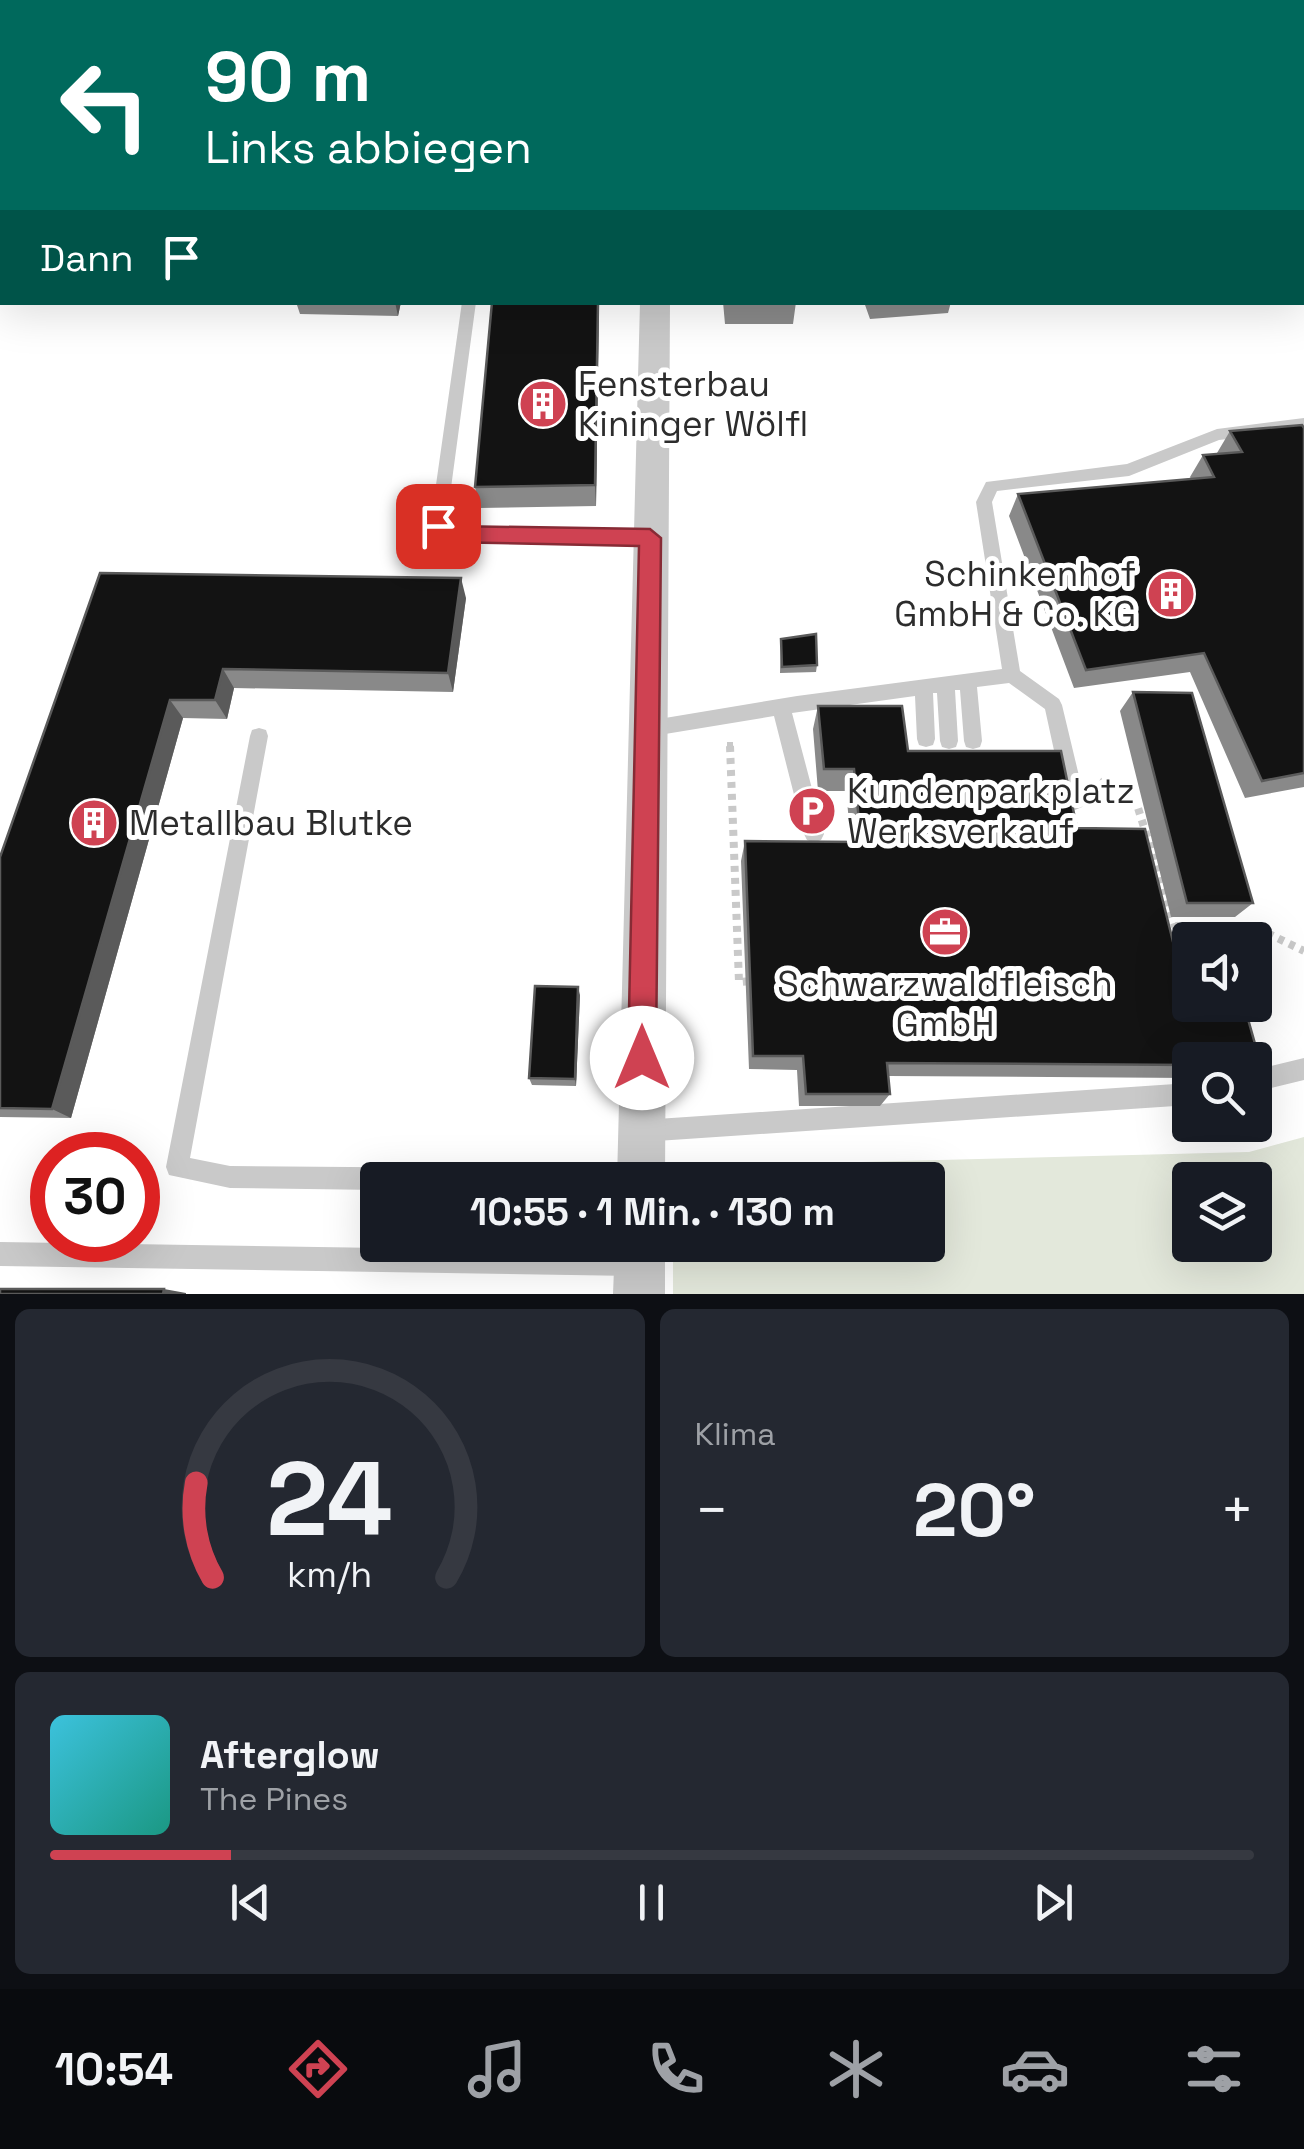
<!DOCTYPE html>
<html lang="de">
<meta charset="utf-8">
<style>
:root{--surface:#171b24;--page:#242831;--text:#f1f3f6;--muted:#9ea1a6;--line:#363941;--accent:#cf4252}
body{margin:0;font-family:"Space Grotesk",sans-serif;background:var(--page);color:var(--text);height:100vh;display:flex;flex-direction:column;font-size:38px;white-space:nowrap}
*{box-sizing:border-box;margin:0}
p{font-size:32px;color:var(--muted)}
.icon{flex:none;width:55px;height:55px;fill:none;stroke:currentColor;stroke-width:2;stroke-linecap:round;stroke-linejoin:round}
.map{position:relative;height:1294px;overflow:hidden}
.drawer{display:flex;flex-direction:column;gap:15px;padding:15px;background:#0d0f14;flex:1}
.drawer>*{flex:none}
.banner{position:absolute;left:0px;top:0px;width:1305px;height:305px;box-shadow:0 10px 40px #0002;background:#00695c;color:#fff;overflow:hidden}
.controls{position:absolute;left:1172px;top:922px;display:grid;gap:20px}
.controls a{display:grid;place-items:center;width:100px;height:100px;border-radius:10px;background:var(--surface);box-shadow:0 10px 40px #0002;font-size:50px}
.speed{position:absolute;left:30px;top:1132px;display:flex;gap:20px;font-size:50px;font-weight:700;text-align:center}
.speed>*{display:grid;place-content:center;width:130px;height:130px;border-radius:50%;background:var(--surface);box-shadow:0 10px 40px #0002;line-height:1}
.speed .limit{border:15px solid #d22;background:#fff;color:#111}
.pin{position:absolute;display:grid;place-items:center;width:85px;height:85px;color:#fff;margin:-42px;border-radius:20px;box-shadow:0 5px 15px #0006}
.me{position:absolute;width:110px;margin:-55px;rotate:0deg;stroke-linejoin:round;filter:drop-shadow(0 0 8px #0008)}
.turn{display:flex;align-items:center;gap:35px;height:210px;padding:0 40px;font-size:45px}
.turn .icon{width:130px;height:130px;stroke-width:2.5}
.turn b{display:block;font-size:70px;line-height:85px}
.then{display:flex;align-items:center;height:95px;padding:0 40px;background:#0003;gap:20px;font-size:38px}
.big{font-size:75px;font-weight:600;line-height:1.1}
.drawer .tile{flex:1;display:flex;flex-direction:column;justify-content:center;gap:15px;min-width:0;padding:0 35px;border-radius:15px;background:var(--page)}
.drawer .dial{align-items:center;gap:0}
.dial svg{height:260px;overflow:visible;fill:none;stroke:var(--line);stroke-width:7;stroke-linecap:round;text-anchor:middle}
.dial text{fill:var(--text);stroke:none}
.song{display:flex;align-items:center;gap:30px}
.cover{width:120px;height:120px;border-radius:15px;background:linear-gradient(135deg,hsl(190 70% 55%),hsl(170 70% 35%))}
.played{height:10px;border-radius:5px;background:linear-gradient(90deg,var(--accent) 15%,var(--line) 15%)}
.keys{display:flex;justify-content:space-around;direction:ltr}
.heat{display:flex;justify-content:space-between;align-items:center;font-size:55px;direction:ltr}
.drawer .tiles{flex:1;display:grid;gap:15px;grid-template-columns:1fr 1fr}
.tile:last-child{grid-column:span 2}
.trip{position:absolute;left:360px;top:1162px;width:585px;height:100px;border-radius:10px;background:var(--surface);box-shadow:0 10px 40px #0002;font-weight:600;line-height:100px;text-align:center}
.dock{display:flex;height:160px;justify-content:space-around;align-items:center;background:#090b0e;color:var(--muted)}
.dock .icon{width:70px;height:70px}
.dock .active{color:var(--accent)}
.dock b{font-size:45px;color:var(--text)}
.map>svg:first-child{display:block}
.green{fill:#e3e8db;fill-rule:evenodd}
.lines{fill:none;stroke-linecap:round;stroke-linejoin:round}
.path-far1{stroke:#c9c9c9;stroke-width:6;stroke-dasharray:5 5;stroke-linecap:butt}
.path{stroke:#c9c9c9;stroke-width:8;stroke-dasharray:6 6;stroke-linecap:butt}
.lane{fill:#c9c9c9;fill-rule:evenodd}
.street{fill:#c9c9c9;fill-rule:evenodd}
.wall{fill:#898989}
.shaded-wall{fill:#5a5a5a}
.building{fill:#131313;stroke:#5a5a5a;stroke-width:2.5}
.route{fill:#cf4252;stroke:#872b35;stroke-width:2.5}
.labels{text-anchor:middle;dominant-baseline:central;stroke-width:10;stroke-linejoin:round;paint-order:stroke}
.poi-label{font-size:35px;fill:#2c2c2c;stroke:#fff;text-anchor:start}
</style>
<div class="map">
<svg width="1304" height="1294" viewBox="0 0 1304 1294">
<rect width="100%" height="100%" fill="#fff"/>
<path class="green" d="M1304,1137V1294H673V1245H928V1180H705L747,1165L1249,1152ZM1190,1180H1255V1245H1190Z"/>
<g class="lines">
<path class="path-far1" d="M730,742V749"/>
<path class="path" d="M730,746L739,982L751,981
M1099,781L1138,808L1175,926L1267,933L1304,951"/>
<path class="lane" d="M462,302H476L446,525L650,532L658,538L656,543L444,540L438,539L430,527Z
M1304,418V430L1219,440L1129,476L997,491L992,502L1020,671L1059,699L1062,705L1085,801L1082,807L1075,810L1068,807L1065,801L1045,709L1009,683L977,687L982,741L980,747L973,749L966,747L964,741L960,690H955L958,741L956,747L949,749L942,747L940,741L937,693H933L935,739L933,745L926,747L919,745L917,739L915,696L792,713L824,834L821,840L814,843L807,840L804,834L774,716L647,737L641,735L638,729L641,723L647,721L797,696L1002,669L976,502L986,482L1127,464L1217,429Z
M259,728L266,730L268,736L190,1158L230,1166L597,1169L605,1172L608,1180H378V1190L230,1188L169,1175L166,1167L250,736L252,730Z
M1304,1058V1080L1255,1092V1070Z
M1190,1083V1105L642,1142L634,1139L631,1131L634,1123L642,1120Z
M0,1242L634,1252L642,1256L646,1264L642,1272L634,1276L0,1266Z"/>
<path class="street" d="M1024,0H1048L1049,2H1026Z
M0,173H2V189H0Z
M640,302H670L665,1180H617Z
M615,1245H665V1294H613Z"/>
</g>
<path class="wall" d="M1108,0H1304V6H1302V2H1109Z
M2,24V97H0V30Z
M1302,124H1304V286L1302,284Z
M0,216H2V267H0Z
M296,302H401L398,316L300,314Z
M599,302L596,506L479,508L475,487Z
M723,302H796L793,324H725Z
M864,302H951L948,313L870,319Z
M1304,428V787L1245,798L1190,672L1074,688L1009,516L1018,494L1191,479L1190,477L1203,455L1218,454L1217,453L1230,431Z
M100,573L466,598L453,692L234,688L227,719L183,718L71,1118L0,1117V857Z
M781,639L817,665L816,672L780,673Z
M1133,692L1253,903L1235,917H1171L1120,711Z
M818,706L908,751L1077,828L1184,986L1261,1065L1255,1068V1060H1190V1078L889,1076L890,1094L880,1106H799L797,1070L749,1069L741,861L745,841L851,842L846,791H818L813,729Z
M580,995L576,1086L532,1085L529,1078Z"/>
<path class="shaded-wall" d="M395,302H401L398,316Z
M598,302H599L596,506L595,485Z
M461,578L466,598L453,692L448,673Z
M223,669L234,688L227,719L215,700Z
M170,700L183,718L71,1118L52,1109Z
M578,987L580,995L576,1086L575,1079Z
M164,1289L186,1293V1294H163Z"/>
<path class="building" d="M14,0H220L219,2H12Z
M421,0H529V2H421Z
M2,24V67H0V30Z
M1302,124H1304V230L1302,228Z
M0,216H2V250L0,251Z
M492,302H598L595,485L475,487Z
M1302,425L1304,428V773L1262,781L1204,653L1086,670L1018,494L1214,477L1203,455L1242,452L1230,431Z
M100,573L461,578L448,673L223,669L215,700H170L52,1109L0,1108V857Z
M816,634L817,665L782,667L781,639Z
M1133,692L1192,693L1253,903H1187Z
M818,706H902L908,751H1061L1077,828L1145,829L1184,986H1190V1005H1244L1261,1065H1255V1060H1190V1065L887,1063L890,1094H806L803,1056H753L745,841L861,842L854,769H824Z
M535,986L578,987L575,1079L529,1078Z
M0,1289H164L163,1294H0Z"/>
<path class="route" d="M438,518L450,526L650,529L661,538L656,1058L652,1067L642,1072L632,1067L628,1058L639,546L444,542L436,540L427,526Z"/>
<defs>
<g id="building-disc" transform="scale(2.5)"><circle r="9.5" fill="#cf4252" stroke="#fff"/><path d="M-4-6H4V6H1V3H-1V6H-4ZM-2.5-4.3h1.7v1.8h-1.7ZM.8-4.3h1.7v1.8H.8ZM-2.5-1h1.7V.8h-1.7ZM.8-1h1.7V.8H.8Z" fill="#fff"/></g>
<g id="parking-disc" transform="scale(2.5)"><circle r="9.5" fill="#cf4252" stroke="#fff"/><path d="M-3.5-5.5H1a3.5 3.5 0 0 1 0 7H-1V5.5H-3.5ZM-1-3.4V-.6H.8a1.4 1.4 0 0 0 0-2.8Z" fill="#fff"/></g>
<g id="office-disc" transform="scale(2.5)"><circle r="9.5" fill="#cf4252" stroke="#fff"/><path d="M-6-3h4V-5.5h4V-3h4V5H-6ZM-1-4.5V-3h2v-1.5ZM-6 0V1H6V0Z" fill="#fff"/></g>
</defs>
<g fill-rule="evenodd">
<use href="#building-disc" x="543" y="404"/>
<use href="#building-disc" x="1171" y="594"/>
<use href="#parking-disc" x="812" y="811"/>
<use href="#building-disc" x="94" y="823"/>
<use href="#office-disc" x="945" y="932"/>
</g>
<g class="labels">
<g class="poi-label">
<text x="578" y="384">Fensterbau<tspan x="578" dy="40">Kininger Wölfl</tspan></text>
<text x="1136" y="574" text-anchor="end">Schinkenhof<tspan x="1136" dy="40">GmbH &amp; Co. KG</tspan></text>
<text x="847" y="791">Kundenparkplatz<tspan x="847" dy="40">Werksverkauf</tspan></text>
<text x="129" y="823">Metallbau Blutke</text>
<text x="945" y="984" text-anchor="middle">Schwarzwaldfleisch<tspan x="945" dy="40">GmbH</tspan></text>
</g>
</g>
</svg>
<div class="controls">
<a><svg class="icon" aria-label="sound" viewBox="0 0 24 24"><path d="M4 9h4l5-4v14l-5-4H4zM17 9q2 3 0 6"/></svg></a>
<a><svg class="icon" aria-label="search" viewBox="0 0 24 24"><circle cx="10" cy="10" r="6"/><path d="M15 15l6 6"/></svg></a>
<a><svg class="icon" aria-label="layers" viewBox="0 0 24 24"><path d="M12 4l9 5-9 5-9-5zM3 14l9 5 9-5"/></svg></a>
</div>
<div class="speed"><div class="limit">30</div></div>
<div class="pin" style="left:438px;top:526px;background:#d93025"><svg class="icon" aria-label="arrive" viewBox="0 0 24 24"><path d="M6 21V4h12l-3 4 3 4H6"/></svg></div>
<svg class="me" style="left:642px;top:1058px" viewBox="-20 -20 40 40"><circle r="19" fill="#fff"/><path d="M0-13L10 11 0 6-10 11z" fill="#cf4252"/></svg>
<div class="trip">10:55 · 1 Min. · 130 m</div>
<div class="banner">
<div class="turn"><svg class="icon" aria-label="left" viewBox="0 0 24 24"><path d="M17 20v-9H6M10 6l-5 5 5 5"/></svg><div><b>90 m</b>Links abbiegen</div></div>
<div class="then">Dann<svg class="icon" aria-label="arrive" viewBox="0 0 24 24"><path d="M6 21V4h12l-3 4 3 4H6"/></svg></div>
</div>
</div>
<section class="drawer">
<div class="tiles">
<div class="tile dial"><svg viewBox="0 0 100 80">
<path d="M14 69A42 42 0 1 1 86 69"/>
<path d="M14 69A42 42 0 0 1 9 40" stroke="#cf4252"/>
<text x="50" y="56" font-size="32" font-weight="700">24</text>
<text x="50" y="72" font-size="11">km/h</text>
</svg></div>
<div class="tile"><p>Klima</p>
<div class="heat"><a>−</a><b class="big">20°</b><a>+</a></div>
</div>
<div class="tile">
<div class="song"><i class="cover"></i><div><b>Afterglow</b><p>The Pines</p></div></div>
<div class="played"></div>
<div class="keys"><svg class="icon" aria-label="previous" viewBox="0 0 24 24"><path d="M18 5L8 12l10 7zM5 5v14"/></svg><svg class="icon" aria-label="pause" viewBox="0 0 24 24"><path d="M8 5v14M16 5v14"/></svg><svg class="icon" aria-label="next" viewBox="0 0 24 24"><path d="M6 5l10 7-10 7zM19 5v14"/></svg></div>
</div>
</div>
</section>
<nav class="dock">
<b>10:54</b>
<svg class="icon active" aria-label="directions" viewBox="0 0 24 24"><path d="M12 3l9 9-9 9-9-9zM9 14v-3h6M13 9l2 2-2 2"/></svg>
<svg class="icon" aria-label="music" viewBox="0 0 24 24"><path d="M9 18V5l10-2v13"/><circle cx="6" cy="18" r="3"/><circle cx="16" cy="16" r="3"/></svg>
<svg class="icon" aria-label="phone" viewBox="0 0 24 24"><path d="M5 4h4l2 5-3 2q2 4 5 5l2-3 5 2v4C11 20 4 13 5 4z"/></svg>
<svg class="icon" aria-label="climate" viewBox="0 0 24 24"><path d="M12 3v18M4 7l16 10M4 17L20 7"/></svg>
<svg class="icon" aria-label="car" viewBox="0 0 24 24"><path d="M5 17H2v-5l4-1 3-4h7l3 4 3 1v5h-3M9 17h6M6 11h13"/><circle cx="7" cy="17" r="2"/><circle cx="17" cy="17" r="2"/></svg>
<svg class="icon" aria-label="filters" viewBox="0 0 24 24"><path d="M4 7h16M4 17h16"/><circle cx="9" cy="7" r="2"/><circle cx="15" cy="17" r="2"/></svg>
</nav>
